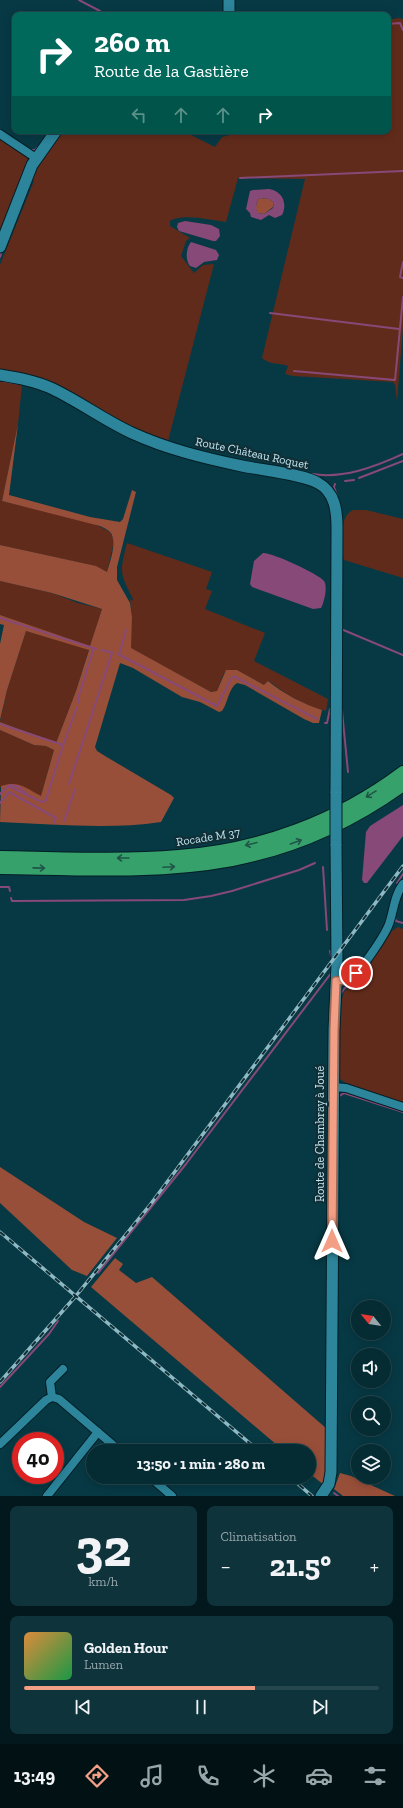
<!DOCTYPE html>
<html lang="fr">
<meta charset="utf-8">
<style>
:root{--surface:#052b33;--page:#0e333b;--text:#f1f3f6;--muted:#97a7ac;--line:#26474e;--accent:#f39f85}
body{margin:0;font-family:"Zilla Slab",serif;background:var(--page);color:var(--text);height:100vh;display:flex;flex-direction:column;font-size:15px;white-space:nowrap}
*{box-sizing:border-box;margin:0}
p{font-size:13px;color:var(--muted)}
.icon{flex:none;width:22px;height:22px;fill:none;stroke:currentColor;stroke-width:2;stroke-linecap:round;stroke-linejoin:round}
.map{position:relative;height:1496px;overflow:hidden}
.details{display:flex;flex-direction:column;gap:10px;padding:10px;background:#03181c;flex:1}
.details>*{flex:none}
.hud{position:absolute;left:12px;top:12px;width:379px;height:122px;border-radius:8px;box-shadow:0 2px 10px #0003,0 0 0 1px var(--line);background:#00695c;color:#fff;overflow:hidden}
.needle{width:26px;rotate:300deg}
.buttons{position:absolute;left:351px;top:1300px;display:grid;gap:8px}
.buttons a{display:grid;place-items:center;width:40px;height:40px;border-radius:50%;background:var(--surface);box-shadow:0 2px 10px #0003,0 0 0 1px var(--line);font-size:20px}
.speed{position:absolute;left:12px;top:1432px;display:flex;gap:8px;font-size:20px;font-weight:700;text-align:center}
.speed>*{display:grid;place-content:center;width:52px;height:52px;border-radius:50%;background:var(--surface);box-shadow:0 2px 10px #0003,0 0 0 1px var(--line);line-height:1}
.speed .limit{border:6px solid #d22;background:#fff;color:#111}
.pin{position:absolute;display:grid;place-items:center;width:34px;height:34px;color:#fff;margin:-17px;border:2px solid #fff;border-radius:50%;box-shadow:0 1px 4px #0007}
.me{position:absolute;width:44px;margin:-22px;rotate:0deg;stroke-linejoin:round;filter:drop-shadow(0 0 3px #0008)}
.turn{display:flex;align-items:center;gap:14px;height:84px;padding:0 16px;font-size:18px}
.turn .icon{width:52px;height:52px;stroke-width:2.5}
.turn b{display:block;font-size:28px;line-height:34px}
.lanes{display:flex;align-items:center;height:38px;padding:0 16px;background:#0003;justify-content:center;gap:20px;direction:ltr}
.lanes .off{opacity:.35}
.big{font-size:30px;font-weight:700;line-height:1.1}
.details .tile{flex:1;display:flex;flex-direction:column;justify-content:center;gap:6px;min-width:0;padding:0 14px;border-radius:8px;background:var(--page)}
.details .dial{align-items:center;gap:0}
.dial b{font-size:52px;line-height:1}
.song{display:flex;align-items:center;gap:12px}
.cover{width:48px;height:48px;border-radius:6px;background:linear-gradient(135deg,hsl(30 70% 55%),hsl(140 70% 35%))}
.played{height:4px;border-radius:2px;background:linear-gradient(90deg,var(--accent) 65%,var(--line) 65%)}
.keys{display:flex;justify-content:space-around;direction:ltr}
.heat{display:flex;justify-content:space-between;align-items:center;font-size:22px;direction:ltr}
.details .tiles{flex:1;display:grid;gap:10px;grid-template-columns:1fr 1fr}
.tile:last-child{grid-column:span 2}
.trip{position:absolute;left:86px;top:1444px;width:230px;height:40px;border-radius:20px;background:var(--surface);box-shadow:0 2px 10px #0003,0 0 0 1px var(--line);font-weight:700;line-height:40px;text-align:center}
.tab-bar{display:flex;height:64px;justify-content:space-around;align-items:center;background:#021114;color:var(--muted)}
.tab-bar .icon{width:28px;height:28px}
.tab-bar .selected{color:var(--accent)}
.tab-bar b{font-size:18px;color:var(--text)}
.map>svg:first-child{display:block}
.green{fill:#612b1b}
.forest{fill:#984f39}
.water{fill:#874977;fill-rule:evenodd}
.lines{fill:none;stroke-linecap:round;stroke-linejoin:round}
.stream{stroke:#874977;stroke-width:2}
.street-casing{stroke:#031e25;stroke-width:10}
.secondary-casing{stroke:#031e25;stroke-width:13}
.highway-casing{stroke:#031e25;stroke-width:14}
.street{stroke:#2c859b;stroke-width:8}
.secondary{stroke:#2c859b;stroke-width:11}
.highway{stroke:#37a16c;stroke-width:12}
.rail-casing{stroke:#8eb9c4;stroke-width:3.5}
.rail{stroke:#122d34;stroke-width:2;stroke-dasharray:6;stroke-linecap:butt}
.secondary-bridge-casing{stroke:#031e25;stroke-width:13;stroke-linecap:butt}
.secondary-bridge{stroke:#2c859b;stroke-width:11}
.oneway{stroke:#1f5648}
.route-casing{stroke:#9e6756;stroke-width:10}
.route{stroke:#f39f85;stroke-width:7}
.labels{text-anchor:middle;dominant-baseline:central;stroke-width:4;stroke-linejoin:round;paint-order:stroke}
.street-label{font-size:12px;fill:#bfe7f2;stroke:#122d34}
</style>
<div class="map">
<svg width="403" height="1496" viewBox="0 0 403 1496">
<rect width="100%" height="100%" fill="#073944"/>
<path class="green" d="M398,18L403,19V328L397,401L395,385L393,382L293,376L285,374L288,366C277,362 272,366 262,358L305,179L238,178L226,222C212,220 182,213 170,221V226L190,238L186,241L181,256L194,273L203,265L214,264L168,441L138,430L100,411L51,382L37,377L0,370V265L34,181L30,180L38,162L61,131H183L215,147L222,137L246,131H388V20Z
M0,139L28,158L0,230Z
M0,380L22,385L18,424L2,501L93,523L110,532L113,538V546L107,572L95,566L0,545Z
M353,510H366L403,519V578L344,560L343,556C343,542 338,518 353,510Z
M127,543L212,572L206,589L212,591L205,609L265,633L254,661L328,699L326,711C305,706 285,694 269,681L264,685L237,670L224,673L217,691L211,692L130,648L132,617L130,599L134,601C120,573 119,574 127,543Z
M0,581L52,593L78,603L102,609L90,647L0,615Z
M26,631L89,649L76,691L56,743L0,722L7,690Z
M0,730L34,745L46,746L54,750L41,796L0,787Z
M398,927L403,929V1103L346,1083L340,1079V1005L344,992L360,978L392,931Z"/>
<path class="forest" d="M259,198L269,199L274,203L273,207L264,214L257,213C255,209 256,202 259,198Z
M18,424L9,495L90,517L120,522L123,519L132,490L136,492L117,567V580L130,603L132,617L131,648L211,692L217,691L226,670H237L264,685L268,681C284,694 303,704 322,710L319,723H313L304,719L245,685L237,683C228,689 228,703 222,711L219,712L200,702L182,697L133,668L120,663L95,747L97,751L105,756L171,795L174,798L161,822C107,830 54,824 0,822L1,786C18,780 26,788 41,796L54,750L46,746L34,745L0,730V722L56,743L76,691L89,650L26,631L7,690L0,720V644L4,625L0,624V615L90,646L102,609L52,593L0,581V545L96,566L107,572C110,562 117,543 111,533C109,530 104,528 100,526L2,501Z
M0,1167L84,1222L117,1238L87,1276L72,1270L0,1203Z
M115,1258L123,1264L119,1270L136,1283L152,1277L327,1429L328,1468L324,1485L309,1473V1451H284L91,1287Z
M340,1473L351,1476L395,1496H343L334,1489Z"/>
<path class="water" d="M269,189C282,191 288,203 282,215L275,218L269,215L261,220L251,217L250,213L246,209L250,191L253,190ZM259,198L269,199L274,203L273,208L264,214L258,213C255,209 256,202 259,198Z
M185,221L211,225L219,229L220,236L216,241H213L179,231L177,227L178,223Z
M191,242L216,250L219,255L217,260L204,262L196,268L190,266C185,260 186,248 191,242Z
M263,553C271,552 319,574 324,581C328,587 324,603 321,608L313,609L252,587L250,584L254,561Z
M403,805V836L367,883H364L362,880L366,832L370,826Z"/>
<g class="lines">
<path class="stream" d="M79,0L100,11L103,15
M388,24L400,23L403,30
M31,150H35L39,146
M240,178L403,171
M0,257L2,251
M403,262L400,277L403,278
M270,313L399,329
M294,371L395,380L403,297
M3,381L19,384
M312,474C343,479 375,467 403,454
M359,478L403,461
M345,481L354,480
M335,484L334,487L337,496
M0,618L96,649
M341,629L403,655
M102,650L113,653
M118,654L217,706L232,677H235L317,719
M119,655L126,630
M78,703V698L94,648
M342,711L348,772
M325,723H327L330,709
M0,724L63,745L46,800L42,802L8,786L0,794
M63,745L77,707
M69,784L112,653
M11,785L19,787L26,794
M0,803L9,792L56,818L54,823
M64,821L75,789
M323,867L327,930
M397,883L403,874
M0,887H9L10,891
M11,898L12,901L184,900L211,896L232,891L299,870L315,863
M395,918L396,921L403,923
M330,951L331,956
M340,995L344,989L362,973
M338,1097L344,1093L403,1112
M98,1273L186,1164L332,972
M0,1387L49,1334L58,1321
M334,1493L338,1496"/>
<g class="street-casing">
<path id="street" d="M0,134L36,158
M336,981C342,981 347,980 351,978C361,971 385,935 389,924C394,910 394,896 403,884
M333,1087L346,1088L403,1107
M52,1397L50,1382L63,1369
M0,1444L46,1400L52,1397L59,1399L120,1451
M150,1477L172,1496
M47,1496L98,1432"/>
</g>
<g class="secondary-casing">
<path id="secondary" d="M229,15V0
M0,247L32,165L56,131
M0,375C18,378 36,381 53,389C80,402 104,420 132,433C167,449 204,458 242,466C261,470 303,474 318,483C335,492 337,511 337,528L336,793
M321,1496L329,1484L331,1472L334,1030L337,965L336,844"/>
</g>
<g class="highway-casing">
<path id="highway" d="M0,857C59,858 120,861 179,856C260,850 338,821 403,772
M0,868C77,869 156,874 232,860C294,848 352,822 403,785"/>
</g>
<use href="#street" class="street"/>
<use href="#secondary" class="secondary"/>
<use href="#highway" class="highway"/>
<g class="rail-casing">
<path id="rail" d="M0,1232L259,1451
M0,1382L75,1297L150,1205L403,866
M290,1477L312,1496"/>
</g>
<use href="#rail" class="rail"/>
<g class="secondary-bridge-casing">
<path id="secondary-bridge" d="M336,844V793"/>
</g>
<use href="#secondary-bridge" class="secondary-bridge"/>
</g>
<defs><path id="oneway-shaft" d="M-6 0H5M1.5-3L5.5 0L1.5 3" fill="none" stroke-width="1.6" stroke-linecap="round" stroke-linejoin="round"/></defs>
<g class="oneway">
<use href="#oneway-shaft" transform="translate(371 794) rotate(148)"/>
<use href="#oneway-shaft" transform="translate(296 842) rotate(-20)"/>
<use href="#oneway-shaft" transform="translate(251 844) rotate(166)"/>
<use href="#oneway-shaft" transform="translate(123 858) rotate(180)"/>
<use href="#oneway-shaft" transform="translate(169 867) rotate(-3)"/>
<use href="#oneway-shaft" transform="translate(39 868) rotate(1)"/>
</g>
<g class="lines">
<g class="route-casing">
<path id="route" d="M332,1241L334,1030L336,981L347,980L356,973"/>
</g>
<use href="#route" class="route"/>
</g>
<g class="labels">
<g class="street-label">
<text transform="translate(252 453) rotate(12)">Route Château Roquet</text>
<text transform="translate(208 837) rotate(-9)">Rocade M 37</text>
<text transform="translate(320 1134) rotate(-90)">Route de Chambray à Joué</text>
</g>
</g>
</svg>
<div class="buttons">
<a><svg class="needle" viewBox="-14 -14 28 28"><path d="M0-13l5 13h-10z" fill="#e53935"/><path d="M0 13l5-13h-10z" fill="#97a7ac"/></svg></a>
<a><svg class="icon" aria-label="sound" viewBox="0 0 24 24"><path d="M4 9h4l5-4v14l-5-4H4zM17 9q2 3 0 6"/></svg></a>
<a><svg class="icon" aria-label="search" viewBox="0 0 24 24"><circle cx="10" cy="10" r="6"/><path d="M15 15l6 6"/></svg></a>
<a><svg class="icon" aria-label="layers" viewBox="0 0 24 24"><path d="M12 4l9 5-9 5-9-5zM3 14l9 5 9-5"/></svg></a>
</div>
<div class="speed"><div class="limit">40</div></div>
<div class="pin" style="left:356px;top:973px;background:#d93025"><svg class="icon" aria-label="arrive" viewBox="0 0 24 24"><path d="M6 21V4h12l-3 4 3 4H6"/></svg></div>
<svg class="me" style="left:332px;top:1241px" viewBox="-20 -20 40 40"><path d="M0-17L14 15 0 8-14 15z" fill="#f39f85" stroke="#fff" stroke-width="4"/></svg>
<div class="trip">13:50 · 1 min · 280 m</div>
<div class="hud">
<div class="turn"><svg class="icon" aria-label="right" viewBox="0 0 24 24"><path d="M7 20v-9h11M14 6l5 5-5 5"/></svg><div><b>260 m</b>Route de la Gastière</div></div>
<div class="lanes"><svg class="icon off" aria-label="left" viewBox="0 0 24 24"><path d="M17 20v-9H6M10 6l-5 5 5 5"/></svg><svg class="icon off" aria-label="ahead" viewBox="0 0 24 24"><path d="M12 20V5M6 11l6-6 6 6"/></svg><svg class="icon off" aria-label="ahead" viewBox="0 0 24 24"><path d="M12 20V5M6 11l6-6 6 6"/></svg><svg class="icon" aria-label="right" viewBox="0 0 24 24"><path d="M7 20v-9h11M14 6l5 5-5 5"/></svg></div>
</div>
</div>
<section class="details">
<div class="tiles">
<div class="tile dial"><b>32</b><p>km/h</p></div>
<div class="tile"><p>Climatisation</p>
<div class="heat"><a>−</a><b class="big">21.5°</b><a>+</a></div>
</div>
<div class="tile">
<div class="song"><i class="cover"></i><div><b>Golden Hour</b><p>Lumen</p></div></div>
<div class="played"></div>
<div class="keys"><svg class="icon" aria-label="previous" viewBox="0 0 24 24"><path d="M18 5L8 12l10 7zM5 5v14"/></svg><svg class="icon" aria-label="pause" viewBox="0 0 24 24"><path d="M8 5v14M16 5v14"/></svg><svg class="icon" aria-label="next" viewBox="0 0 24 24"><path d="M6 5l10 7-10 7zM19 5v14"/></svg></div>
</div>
</div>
</section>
<nav class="tab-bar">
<b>13:49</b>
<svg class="icon selected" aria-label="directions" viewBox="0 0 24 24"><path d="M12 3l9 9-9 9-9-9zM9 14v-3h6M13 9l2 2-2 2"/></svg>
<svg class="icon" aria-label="music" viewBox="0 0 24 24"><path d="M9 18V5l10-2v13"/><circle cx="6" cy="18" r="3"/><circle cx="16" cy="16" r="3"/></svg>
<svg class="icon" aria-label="phone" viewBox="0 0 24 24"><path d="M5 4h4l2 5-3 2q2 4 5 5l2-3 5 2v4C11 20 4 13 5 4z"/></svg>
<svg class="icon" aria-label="climate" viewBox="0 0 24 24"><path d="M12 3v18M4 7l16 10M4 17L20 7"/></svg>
<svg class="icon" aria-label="car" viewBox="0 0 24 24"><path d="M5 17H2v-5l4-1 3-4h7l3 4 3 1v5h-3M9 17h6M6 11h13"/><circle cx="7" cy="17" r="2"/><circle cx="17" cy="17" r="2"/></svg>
<svg class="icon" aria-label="filters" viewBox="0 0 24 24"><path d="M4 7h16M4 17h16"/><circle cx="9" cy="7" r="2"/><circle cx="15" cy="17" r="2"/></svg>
</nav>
